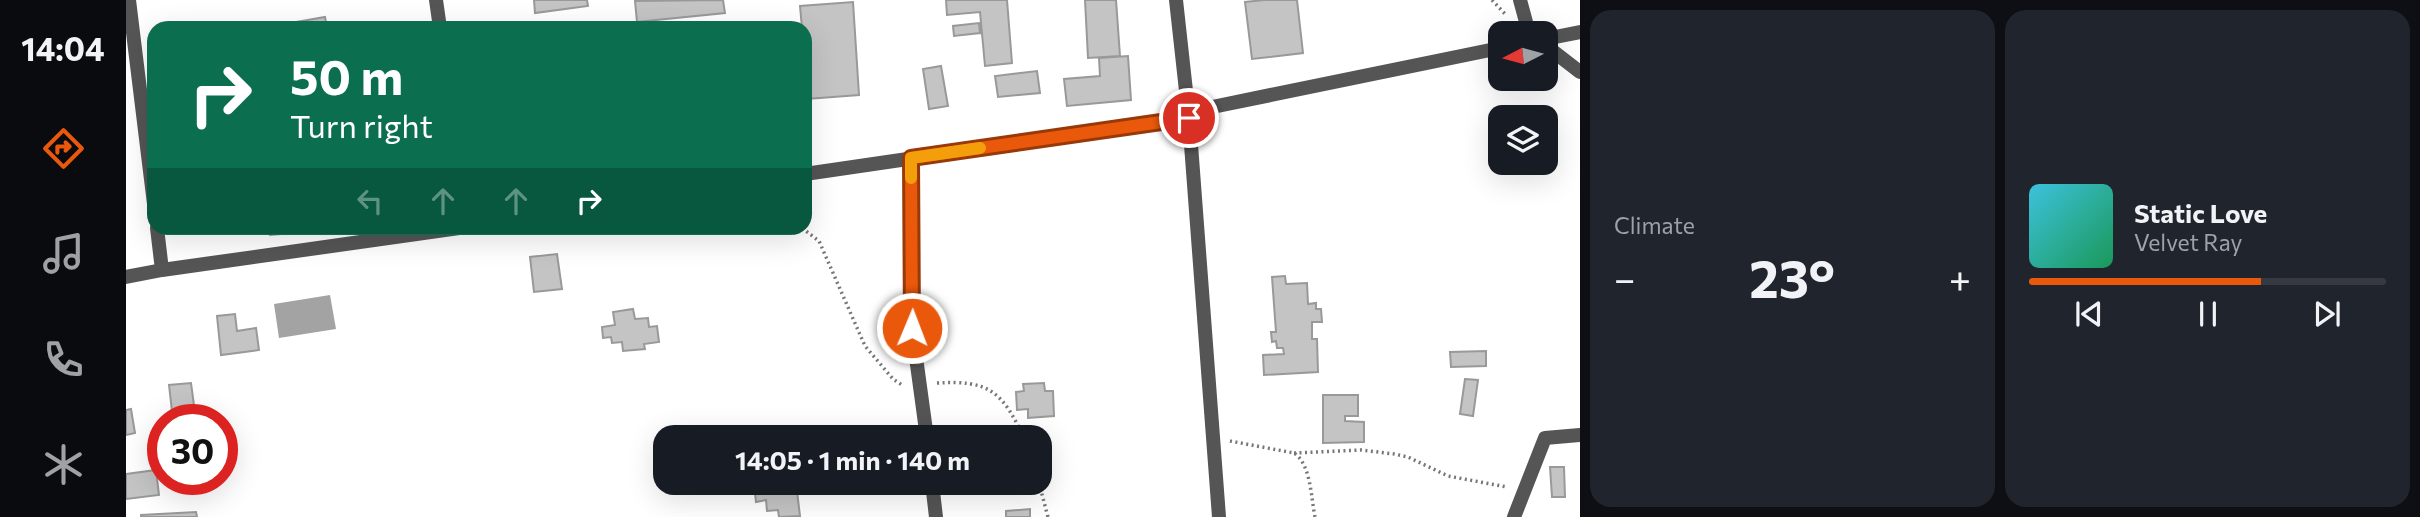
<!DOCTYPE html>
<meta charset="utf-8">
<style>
:root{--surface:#171b24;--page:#20242c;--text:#f1f3f6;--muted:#9ea1a6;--line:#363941;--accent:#ea580c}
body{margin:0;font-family:Commissioner,sans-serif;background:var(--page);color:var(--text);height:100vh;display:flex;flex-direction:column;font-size:26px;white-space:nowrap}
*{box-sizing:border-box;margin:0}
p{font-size:23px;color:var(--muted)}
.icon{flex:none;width:38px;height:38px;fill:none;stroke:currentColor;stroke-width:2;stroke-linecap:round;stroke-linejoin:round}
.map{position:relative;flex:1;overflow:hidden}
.details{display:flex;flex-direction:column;gap:10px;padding:10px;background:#0d0f14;width:840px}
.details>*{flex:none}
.hud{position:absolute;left:21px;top:21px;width:665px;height:214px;border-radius:21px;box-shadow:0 7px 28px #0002;background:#0b6e4f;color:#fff;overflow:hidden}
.needle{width:46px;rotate:264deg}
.controls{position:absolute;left:1362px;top:21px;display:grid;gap:14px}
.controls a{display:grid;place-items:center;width:70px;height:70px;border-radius:14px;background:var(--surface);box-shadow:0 7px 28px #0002;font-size:35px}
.speed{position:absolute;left:21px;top:404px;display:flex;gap:14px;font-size:35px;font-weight:700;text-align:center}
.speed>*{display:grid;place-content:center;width:91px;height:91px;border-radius:50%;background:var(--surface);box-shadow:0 7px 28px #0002;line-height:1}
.speed .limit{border:10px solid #d22;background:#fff;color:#111}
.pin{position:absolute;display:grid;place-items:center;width:60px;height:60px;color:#fff;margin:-30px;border:4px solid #fff;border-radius:50%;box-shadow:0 2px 7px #0007}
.me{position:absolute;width:77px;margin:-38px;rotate:1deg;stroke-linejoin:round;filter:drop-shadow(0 0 5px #0008)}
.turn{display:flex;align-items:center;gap:24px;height:147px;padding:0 28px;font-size:32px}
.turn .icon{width:91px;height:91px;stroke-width:2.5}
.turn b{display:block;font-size:49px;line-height:60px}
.lanes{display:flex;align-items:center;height:66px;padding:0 28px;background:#0003;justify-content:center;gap:35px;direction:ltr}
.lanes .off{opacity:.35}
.big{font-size:52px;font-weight:700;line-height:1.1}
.details .widget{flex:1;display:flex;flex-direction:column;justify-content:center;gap:10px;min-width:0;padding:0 24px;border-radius:21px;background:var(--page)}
.song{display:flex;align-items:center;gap:21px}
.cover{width:84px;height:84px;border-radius:10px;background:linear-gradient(135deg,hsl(190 70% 55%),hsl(150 70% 35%))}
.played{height:7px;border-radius:4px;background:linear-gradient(90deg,var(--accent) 65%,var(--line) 65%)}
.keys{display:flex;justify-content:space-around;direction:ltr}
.heat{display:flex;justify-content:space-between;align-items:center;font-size:38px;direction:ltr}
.details .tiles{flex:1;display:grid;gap:10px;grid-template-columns:repeat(2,1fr)}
.trip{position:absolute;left:527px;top:425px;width:399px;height:70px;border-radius:21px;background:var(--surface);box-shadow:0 7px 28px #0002;font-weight:700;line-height:70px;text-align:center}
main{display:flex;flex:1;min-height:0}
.dock{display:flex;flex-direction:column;width:126px;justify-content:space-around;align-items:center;background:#090b0e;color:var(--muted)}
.dock .icon{width:49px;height:49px}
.dock .selected{color:var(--accent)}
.dock b{font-size:32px;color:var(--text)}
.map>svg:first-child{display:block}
.water{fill:#a3a3a3}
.building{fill:#c4c4c4;stroke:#999;stroke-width:2}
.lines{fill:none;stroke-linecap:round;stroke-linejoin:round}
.path{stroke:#777;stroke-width:3.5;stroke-dasharray:2 3.5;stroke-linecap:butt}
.street{stroke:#555;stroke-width:14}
.route-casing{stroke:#983908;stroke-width:18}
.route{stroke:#ea580c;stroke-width:12}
.slow{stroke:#f59e0b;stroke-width:12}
</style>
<main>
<nav class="dock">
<b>14:04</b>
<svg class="icon selected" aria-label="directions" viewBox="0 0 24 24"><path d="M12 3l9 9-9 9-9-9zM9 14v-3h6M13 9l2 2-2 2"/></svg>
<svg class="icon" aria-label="music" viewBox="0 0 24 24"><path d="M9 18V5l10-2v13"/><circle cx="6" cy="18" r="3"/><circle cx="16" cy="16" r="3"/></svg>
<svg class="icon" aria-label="phone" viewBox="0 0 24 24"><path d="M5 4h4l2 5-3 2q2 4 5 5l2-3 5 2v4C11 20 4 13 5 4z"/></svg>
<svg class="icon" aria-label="climate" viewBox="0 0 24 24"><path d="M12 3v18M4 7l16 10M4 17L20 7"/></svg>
</nav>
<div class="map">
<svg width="1454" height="517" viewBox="0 0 1454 517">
<rect width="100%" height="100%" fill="#fff"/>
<path class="water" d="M204,295L210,329L153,338L148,304Z"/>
<path class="building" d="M408,0H461L462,6L409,13Z
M597,0L599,13L511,22L509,1Z
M820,0H881L886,63L859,66L854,12L821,15Z
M959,0H990L994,56L962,58Z
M1138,0H1171L1177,53L1126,59L1119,2Z
M727,2L733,95L681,99L679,28H676L674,6Z
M199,17L201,28H141V27Z
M853,23L854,33L828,36L827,26Z
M1002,56L1005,100L941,106L938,79L974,76L973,58Z
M815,66L822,106L803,109L797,69Z
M911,71L914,93L872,97L869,76Z
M142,228H189L190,231L144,235Z
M431,254L436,289L408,292L404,257Z
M1159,276L1160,284L1181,283L1182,304L1190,303V309H1195L1196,322H1186V339H1191L1192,372L1138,375L1137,355L1158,354L1157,348H1151L1150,341L1146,342L1145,332H1150L1146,277Z
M507,309L509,319L522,318L523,327L531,326L533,342L518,344L519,349L497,351L496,342L486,343L485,337L477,338L476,327L489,325L487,312Z
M109,314L111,331L130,328L133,350L95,355L91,316Z
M1360,351V366L1325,367L1324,352Z
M1339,379L1352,380L1347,416L1334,414Z
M65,383L70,420H47L43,385Z
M918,383L919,391H927L928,416L902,418V409L891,410L890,392L898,391L897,384Z
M1197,395H1232V416H1219V421L1238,422V442L1197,443Z
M5,409L9,433L0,435V410Z
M37,444V469H34V465L26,467L23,446Z
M1424,467H1438L1439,497H1426Z
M30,470L33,495L0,499V474Z
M628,483H670L674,516L653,517L652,510L641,511L640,500L630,502Z
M904,509V517H880V511Z
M70,512L71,517H15V515Z"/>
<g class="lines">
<path class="path" d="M1366,0L1380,15
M676,228L693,241L739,346L767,379L776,385
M811,383C863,380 876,391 898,438
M1104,441L1168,453C1185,464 1185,498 1189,517
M1168,453L1235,450L1268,454L1282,457L1322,476L1381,487
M913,483L922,517"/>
<path class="street" d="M3,0L28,204
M310,0L314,28
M1050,0L1063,118L1093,517
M1394,0L1403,33
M1419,39L1454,32
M1419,45L1454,72
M1062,112L1374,48
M785,158L786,328L801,438
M679,174L1063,118
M31,228L36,270
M0,277L36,270L333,228
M806,483L810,517
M1388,517L1419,438L1454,435"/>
</g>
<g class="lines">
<g class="route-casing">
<path id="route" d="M786,328L785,158L1063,118"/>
</g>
<use href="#route" class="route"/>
<path class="slow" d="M785,178V158L854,148"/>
</g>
</svg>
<div class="controls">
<a><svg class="needle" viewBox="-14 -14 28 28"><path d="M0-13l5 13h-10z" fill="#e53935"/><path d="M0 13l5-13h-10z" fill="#9ea1a6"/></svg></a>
<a><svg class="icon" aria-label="layers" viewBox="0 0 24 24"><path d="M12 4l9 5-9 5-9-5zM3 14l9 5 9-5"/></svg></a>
</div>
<div class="speed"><div class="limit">30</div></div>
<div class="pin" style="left:1063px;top:118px;background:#d93025"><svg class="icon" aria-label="arrive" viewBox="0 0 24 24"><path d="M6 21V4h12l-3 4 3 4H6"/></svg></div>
<svg class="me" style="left:786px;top:328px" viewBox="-20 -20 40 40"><circle r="17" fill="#ea580c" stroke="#fff" stroke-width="3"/><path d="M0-11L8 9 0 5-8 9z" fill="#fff"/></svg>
<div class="trip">14:05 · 1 min · 140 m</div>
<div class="hud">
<div class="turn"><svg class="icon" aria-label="right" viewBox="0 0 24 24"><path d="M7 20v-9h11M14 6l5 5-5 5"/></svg><div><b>50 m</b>Turn right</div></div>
<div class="lanes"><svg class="icon off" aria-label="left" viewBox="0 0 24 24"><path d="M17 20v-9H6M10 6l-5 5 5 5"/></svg><svg class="icon off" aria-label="ahead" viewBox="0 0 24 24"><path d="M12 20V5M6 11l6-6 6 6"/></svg><svg class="icon off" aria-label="ahead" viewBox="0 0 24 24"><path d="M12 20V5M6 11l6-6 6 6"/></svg><svg class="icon" aria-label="right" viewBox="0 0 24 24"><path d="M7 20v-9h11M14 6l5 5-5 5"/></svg></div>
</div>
</div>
<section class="details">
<div class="tiles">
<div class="widget"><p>Climate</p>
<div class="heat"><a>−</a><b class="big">23°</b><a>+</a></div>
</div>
<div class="widget">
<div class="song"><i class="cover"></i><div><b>Static Love</b><p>Velvet Ray</p></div></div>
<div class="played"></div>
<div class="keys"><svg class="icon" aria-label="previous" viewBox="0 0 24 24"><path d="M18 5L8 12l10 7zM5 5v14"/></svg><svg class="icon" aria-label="pause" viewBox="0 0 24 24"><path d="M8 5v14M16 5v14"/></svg><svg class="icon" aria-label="next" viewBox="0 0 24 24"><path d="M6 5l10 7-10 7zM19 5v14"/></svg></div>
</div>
</div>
</section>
</main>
